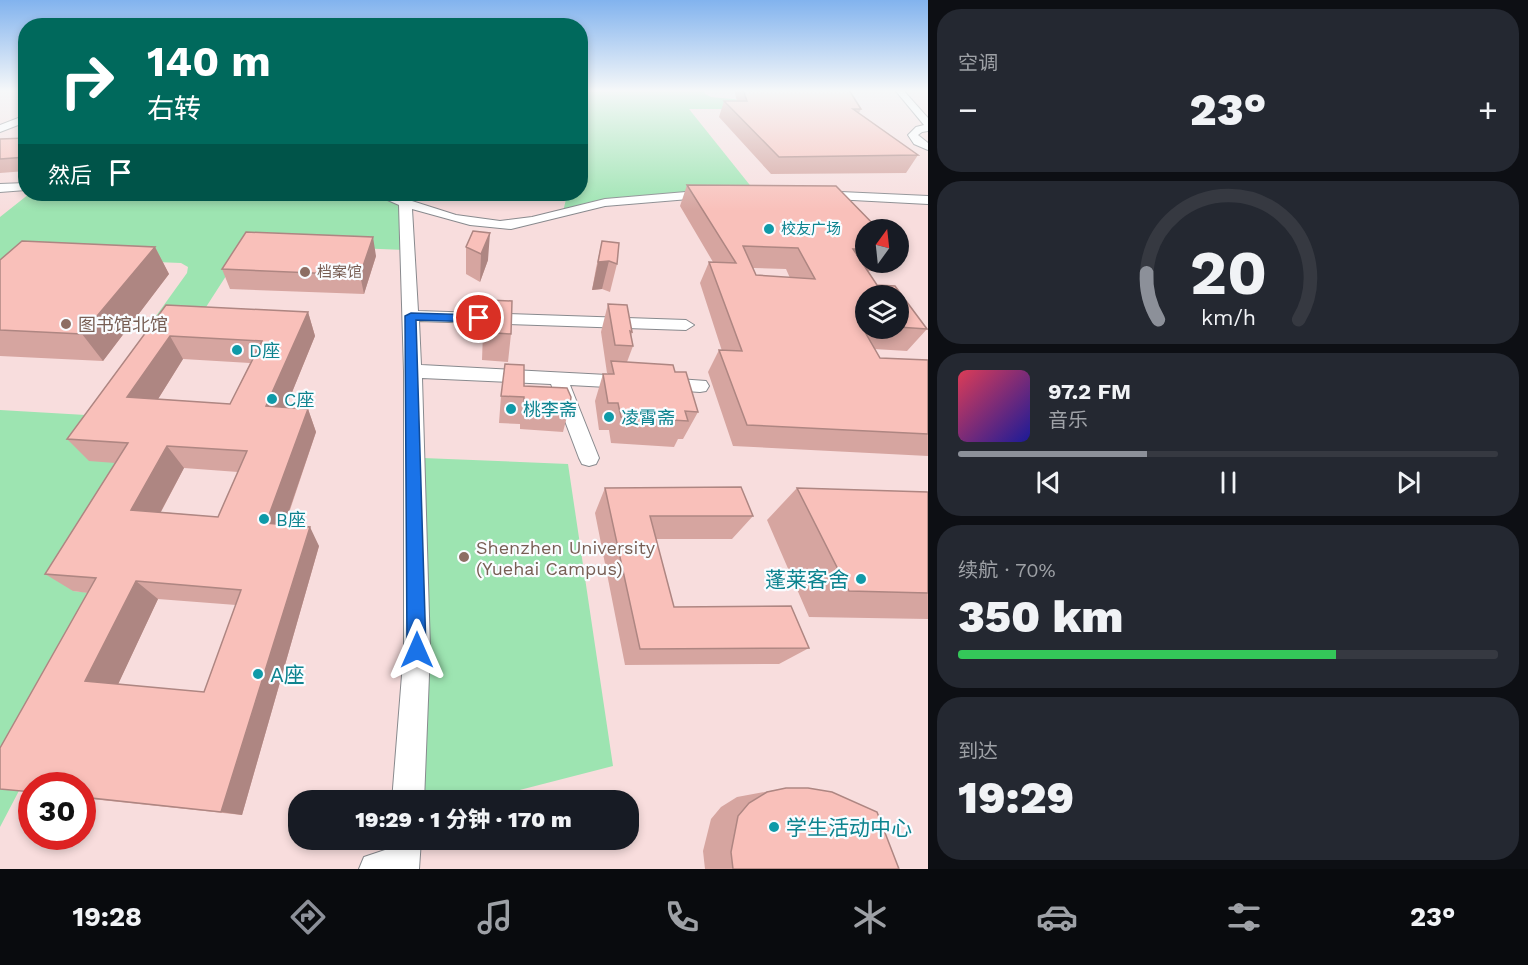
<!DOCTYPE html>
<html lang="zh">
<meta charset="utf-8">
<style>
:root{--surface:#171b24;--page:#242831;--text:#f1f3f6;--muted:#9ea1a6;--line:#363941;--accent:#8c9099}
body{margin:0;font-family:"Work Sans","Noto Sans SC",sans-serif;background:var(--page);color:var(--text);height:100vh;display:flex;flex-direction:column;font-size:22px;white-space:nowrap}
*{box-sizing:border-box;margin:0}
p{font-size:20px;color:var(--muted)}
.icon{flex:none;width:33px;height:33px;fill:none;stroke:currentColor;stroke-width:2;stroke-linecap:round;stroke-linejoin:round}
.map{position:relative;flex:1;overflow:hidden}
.sheet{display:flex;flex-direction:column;gap:9px;padding:9px;background:#0d0f14;width:600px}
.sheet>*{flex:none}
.banner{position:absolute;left:18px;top:18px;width:570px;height:183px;border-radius:24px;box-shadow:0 3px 9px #0003;background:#00695c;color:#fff;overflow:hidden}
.needle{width:39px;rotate:15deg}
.fabs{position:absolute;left:855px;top:219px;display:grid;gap:12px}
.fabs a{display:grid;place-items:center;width:54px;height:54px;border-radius:50%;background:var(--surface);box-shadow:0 3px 9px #0003;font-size:30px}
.speed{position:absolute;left:18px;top:772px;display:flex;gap:12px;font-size:30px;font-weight:700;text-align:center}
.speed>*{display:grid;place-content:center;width:78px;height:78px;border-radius:50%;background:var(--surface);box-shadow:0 3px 9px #0003;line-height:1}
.speed .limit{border:9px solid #d22;background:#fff;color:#111}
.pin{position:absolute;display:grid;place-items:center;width:51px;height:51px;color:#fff;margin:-26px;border:3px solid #fff;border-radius:50%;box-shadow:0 2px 6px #0007}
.me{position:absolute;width:66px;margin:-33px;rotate:0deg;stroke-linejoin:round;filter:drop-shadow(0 0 4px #0008)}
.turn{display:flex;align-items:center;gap:21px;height:126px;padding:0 30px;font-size:27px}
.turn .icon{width:78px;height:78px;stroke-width:2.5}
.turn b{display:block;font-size:42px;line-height:51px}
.then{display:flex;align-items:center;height:57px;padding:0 30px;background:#0003;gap:12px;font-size:22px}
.big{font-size:45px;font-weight:800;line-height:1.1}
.sheet .tile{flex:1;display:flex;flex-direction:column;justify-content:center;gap:9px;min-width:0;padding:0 21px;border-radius:24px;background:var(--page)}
.sheet .dial{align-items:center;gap:0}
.dial svg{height:156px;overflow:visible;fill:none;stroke:var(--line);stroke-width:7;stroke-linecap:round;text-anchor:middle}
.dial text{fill:var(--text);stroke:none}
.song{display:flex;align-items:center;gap:18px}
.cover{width:72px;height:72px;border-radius:9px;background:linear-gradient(135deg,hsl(350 70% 55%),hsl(240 70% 35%))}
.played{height:6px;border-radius:3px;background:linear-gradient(90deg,var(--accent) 35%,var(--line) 35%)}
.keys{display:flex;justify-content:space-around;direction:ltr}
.heat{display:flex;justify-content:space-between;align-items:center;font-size:33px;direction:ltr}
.charge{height:9px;border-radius:4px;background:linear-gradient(90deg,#34c759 70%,var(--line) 0)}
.trip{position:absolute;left:288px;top:790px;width:351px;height:60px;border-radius:24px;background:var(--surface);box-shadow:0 3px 9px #0003;font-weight:800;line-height:60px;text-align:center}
.tab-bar{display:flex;height:96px;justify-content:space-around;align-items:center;background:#090b0e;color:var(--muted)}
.tab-bar .icon{width:42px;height:42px}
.tab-bar .active{color:var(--accent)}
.tab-bar b{font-size:27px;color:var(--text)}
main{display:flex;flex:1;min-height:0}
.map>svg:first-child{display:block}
.education{fill:#f8dddd;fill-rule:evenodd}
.green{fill:#9de4b1}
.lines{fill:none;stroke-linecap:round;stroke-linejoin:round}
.minor-casing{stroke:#888a8e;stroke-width:2}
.minor{fill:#fff;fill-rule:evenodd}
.wall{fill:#d6a5a0;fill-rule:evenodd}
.shaded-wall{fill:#ae8682}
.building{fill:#f9c0ba;stroke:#ae8682;stroke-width:1.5;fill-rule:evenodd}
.route{fill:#1a73e8;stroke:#114b97;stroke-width:1.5}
.culture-dot{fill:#0f9aa8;stroke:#fafcff;stroke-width:2}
.education-dot{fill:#8d6e63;stroke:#fafcff;stroke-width:2}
.labels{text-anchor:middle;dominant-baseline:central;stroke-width:4.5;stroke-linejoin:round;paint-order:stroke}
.far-culture-label{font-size:15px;fill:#0d838f;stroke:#fafcff;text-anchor:start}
.far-education-label{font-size:15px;fill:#785e54;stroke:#fafcff;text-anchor:start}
.education-label{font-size:18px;fill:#785e54;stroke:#fafcff;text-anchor:start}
.culture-label{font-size:18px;fill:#0d838f;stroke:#fafcff;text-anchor:start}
.near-culture-label{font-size:21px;fill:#0d838f;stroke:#fafcff;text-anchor:start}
</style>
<main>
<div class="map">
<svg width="928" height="869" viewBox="0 0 928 869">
<rect width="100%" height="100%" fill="#eceff2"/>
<path class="education" d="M0,90H25L26,194H580L581,90H928V869H0ZM866,230H898V262H866ZM866,296H898V328H866ZM32,786H82V837H32ZM298,801H628V840H298Z"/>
<path class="green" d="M581,90H704L705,94L711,97L763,102L770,109H689L757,194L643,197L563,212L566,199L524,194H580Z
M29,194H380L405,202V250L256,244L244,248L199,318L156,316L187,273L188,267L181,263L57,258L0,271V217Z
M0,410L120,417L146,465L73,591L121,596L0,827Z
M423,458L568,464L613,766L477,801H419Z"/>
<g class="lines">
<g class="minor-casing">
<path id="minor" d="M895,90H903L928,118V131L922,132L918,135L928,143V150L914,144L908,135L916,127L924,125Z
M26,115V122L0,132V125Z
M26,183V190L0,192V184Z
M709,190L715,194L713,197L605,206L511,229L470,225L412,209L418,311L686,320L694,325L686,330L419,321L421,365L626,376L632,378L635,382L632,386L626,388L570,385L599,458L596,464L589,466L582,464L579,458L551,384L422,378L430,650L424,801H392L404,650V371L399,205L374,194H390L456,215L500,221L532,217L605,199Z
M819,191L928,196V204L815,198V192Z
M664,378L706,381L709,386L706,391L700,392L658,389L655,384L658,379Z
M389,840H421L419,869H359L364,857L388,849Z"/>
</g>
<use href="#minor" class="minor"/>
</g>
<path class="wall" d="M734,90H849L861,109L859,113L918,155L906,173L771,174L719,117L724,101H737Z
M26,138V171L0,173V139Z
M687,185L836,186L879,230H866V262H890L884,271H868L877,285L895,286L927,329L907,351L874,349L880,358L928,360V456L733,446L708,372L719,350L722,351L700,283L709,262H713L680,206ZM753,268L786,269L790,278L756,275ZM866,296H898V328H866Z
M473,231L488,260L480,282L466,274V247Z
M602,241L617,264L610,292L602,289L592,290L596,268Z
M155,247L169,274L103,361L0,356V260Z
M376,256L364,294L230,289L222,269Z
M608,304L632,332L631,336L633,346L627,362L675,372L698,412L683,439H678L674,447L611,443L609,430H599L595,401L603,374H608V373H607L601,332Z
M166,305L308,312L315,336L286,407L308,409L316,432L285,525L319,546L242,815L82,798L88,593L73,591L45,574L115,463L89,461L67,439ZM183,359L250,363L230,404L158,399ZM184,468L238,472L218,517L161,512ZM158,599L236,605L204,692L118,684Z
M483,332L511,334L508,362L482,360Z
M524,386L570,405L563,432L520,429V424L499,423L501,396Z
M605,488L753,516L732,539H656L674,607L809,648L779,664L625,665L595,513Z
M797,488L928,492V619L809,617L767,520Z
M786,788L899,869H705L703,851L711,819L721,807L737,797Z"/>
<path class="shaded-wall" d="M490,233L488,260L480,282L481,254Z
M373,237L376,256L364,294L360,275Z
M155,247L169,274L103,361L82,334Z
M609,261L602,289L592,290L598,262Z
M308,312L315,336L277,429L266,406Z
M170,336L183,359L145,420L127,397Z
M308,409L316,432L278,543L266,523Z
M167,446L184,468L151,530L131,510Z
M310,527L319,546L242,815L221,812Z
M136,581L158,599L114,693L85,681Z"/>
<path class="building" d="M743,90H849L861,109H853L918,155L779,157L724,101H747Z
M26,138V157L0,159V139Z
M687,185L836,186L879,230H866V249H853L877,285L895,286L927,329L898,327V296H866V325H861L880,358L928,360V434L747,425L719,350L742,351L709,262L736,263ZM743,246L798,248L815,279L756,275Z
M473,231L490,233L481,254L466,247Z
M246,232L373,237L360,275L222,269Z
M22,241L155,247L82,334L0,330V260Z
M602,241L619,243L617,264L609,261L598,262Z
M489,300L512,301L511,334L483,332Z
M608,304L627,305L632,332L630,331L633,346L615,345Z
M166,305L308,312L266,406L308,409L266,523L310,527L221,812L82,797V786H32V792L0,789V748L96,578L45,574L128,443L67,439ZM170,336L262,341L230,404L127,397ZM167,446L247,451L218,517L131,510ZM136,581L241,590L204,692L85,681Z
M611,361L673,365L675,372H686L698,412L685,411L688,421L621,417L618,403H608L603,374H614Z
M505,364L524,365V386L567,388L571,397L570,405L524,402V397L501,396Z
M741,487L753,516H650L674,607L791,606L809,648L640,649L605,488Z
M797,488L928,492V593L849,591Z
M786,788H808L832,792L877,812L899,869H733L731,852L738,816L749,803L767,792Z"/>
<linearGradient id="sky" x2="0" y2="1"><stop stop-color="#82b3ee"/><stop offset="0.43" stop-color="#f6f8f9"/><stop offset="1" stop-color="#f6f8f9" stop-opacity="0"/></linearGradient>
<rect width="928" height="211" fill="url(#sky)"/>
<path class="route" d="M411,313L479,315L485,318L479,322L416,320L426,650L423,656L417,659L410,656L407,650L405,316Z"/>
<g class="culture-dot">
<circle cx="769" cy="229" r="6"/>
<circle cx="237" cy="350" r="6"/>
<circle cx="272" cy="399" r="6"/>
<circle cx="511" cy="409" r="6"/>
<circle cx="609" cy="417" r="6"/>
<circle cx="264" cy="519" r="6"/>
<circle cx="861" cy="579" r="6"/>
<circle cx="258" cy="674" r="6"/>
<circle cx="774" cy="827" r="6"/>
</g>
<g class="education-dot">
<circle cx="305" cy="272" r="6"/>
<circle cx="66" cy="324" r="6"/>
<circle cx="464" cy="557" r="6"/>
</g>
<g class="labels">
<g class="far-culture-label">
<text x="781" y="229">校友广场</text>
</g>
<g class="far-education-label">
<text x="317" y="272">档案馆</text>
</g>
<g class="education-label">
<text x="78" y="324">图书馆北馆</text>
<text x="476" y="547">Shenzhen University<tspan x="476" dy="21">(Yuehai Campus)</tspan></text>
</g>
<g class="culture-label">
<text x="249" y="350">D座</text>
<text x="284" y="399">C座</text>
<text x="523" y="409">桃李斋</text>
<text x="621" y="417">凌霄斋</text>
<text x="276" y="519">B座</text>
</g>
<g class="near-culture-label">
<text x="849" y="579" text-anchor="end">蓬莱客舍</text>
<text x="270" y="674">A座</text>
<text x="786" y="827">学生活动中心</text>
</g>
</g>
</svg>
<div class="fabs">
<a><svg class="needle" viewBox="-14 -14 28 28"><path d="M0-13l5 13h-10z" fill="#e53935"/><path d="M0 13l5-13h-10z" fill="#9ea1a6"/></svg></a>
<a><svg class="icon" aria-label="layers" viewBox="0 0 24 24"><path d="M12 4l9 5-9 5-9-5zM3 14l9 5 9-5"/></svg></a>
</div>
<div class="speed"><div class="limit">30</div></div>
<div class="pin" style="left:479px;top:318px;background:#d93025"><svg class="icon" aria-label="arrive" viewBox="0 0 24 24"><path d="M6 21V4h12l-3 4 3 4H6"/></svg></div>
<svg class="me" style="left:417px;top:650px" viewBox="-20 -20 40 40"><path d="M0-17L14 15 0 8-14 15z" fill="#1a73e8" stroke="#fff" stroke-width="4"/></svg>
<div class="trip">19:29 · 1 分钟 · 170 m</div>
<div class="banner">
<div class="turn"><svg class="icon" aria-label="right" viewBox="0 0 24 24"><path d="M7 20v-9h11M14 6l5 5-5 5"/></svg><div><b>140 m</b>右转</div></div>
<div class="then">然后<svg class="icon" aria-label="arrive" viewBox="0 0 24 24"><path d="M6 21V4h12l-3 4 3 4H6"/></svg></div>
</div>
</div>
<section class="sheet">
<div class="tile"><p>空调</p>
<div class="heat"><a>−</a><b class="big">23°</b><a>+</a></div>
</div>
<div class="tile dial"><svg viewBox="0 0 100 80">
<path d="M14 69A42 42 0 1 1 86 69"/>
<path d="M14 69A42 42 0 0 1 8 45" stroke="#8c9099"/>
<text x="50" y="56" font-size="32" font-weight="700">20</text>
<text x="50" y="72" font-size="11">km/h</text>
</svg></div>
<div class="tile">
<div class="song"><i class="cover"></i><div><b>97.2 FM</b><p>音乐</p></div></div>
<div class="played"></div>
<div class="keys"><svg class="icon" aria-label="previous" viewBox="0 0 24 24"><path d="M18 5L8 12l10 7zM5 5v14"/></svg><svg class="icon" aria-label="pause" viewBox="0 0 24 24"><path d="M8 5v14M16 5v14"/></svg><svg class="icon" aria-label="next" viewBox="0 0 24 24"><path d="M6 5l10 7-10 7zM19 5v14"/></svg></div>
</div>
<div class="tile"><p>续航 · 70%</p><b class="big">350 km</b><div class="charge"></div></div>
<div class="tile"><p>到达</p><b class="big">19:29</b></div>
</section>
</main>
<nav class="tab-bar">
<b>19:28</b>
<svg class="icon active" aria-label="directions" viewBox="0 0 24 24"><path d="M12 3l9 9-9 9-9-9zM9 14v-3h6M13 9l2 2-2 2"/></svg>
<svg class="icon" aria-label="music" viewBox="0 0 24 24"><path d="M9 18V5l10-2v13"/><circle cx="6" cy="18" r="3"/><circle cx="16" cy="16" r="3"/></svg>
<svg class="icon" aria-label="phone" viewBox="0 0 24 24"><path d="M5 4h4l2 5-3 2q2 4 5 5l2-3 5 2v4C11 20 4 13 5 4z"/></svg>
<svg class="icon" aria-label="climate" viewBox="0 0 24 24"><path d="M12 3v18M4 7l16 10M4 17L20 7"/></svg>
<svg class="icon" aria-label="car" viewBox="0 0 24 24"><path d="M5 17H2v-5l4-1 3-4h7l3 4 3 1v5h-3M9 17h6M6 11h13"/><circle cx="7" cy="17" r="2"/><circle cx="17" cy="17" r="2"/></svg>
<svg class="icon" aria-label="filters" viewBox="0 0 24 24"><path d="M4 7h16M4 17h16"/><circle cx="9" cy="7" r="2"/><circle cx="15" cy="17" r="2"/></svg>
<b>23°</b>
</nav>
